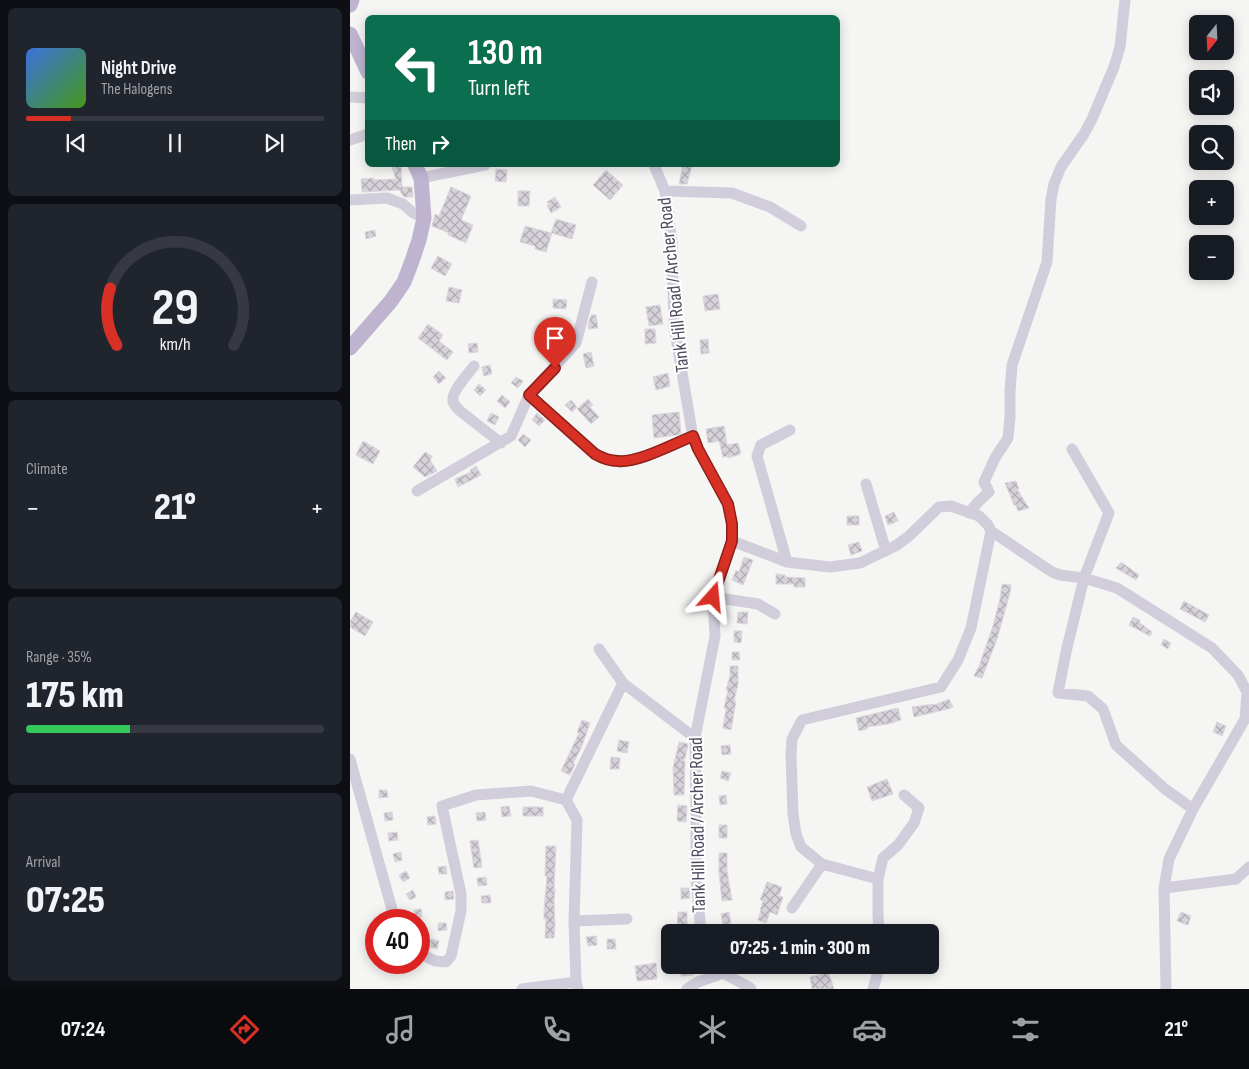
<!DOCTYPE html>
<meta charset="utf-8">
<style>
:root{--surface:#171b24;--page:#20242c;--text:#f1f3f6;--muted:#9ea1a6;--line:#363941;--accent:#d93025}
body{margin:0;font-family:"Sofia Sans Condensed",sans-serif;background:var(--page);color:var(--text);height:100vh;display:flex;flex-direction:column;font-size:19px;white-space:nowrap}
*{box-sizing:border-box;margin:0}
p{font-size:16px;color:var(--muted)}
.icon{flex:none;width:28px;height:28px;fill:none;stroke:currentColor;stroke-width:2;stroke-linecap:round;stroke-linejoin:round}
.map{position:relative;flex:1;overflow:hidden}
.details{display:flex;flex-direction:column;gap:8px;padding:8px;background:#0d0f14;width:350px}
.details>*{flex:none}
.guide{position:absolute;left:15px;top:15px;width:475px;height:152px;border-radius:8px;box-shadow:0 2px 12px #0003;background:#0b6e4f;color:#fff;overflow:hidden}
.needle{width:32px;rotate:198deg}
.controls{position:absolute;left:839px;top:15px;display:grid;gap:10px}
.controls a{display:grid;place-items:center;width:45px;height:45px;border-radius:8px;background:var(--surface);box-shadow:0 2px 12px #0003;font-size:25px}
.speed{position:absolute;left:15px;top:909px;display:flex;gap:10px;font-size:25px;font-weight:700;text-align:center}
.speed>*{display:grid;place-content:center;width:65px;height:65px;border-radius:50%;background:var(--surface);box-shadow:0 2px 12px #0003;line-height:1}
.speed .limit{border:8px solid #d22;background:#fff;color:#111}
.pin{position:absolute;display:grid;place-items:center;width:42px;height:42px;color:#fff;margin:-51px -21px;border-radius:50% 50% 50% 0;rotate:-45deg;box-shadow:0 0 5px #0007}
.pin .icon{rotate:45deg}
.me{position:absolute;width:55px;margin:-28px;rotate:18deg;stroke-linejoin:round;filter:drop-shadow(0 0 4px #0008)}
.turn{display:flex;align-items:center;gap:18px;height:105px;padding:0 20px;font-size:22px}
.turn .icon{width:65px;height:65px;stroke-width:2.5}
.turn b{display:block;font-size:35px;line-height:42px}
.then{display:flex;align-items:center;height:48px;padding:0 20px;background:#0003;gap:10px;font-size:19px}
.big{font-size:38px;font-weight:800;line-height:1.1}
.details .widget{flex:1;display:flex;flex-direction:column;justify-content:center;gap:8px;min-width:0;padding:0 18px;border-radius:8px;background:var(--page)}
.details .dial{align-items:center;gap:0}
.dial svg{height:130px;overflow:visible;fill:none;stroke:var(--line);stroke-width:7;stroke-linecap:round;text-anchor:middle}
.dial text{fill:var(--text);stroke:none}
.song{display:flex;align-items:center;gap:15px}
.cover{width:60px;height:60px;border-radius:8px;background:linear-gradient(135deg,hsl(220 70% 55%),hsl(100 70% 35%))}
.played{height:5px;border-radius:2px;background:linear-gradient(90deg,var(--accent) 15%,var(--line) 15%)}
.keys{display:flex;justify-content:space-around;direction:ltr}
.heat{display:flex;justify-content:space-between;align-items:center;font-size:28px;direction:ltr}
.charge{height:8px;border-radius:4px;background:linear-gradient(90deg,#34c759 35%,var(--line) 0)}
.trip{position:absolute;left:311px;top:924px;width:278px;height:50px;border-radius:8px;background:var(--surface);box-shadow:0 2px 12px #0003;font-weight:800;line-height:50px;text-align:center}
.tabs{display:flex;height:80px;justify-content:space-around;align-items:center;background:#090b0e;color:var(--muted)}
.tabs .icon{width:35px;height:35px}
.tabs .selected{color:var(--accent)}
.tabs b{font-size:22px;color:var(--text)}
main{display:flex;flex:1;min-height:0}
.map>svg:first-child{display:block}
.building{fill:url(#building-cross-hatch);stroke:#dbd7de}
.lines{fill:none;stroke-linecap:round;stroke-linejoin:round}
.minor{stroke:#d2cddb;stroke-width:11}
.major{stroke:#beb4d0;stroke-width:15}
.route-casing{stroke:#8d1f18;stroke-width:12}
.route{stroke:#d93025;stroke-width:9}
.labels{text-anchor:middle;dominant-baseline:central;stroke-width:4;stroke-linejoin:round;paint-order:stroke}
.street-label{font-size:19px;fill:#524b60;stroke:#fff}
</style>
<main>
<section class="details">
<div class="widget">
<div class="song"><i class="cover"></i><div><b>Night Drive</b><p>The Halogens</p></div></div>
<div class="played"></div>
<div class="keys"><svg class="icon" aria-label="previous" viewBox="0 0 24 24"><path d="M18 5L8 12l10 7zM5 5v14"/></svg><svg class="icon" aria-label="pause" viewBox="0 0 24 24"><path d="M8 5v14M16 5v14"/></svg><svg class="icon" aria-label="next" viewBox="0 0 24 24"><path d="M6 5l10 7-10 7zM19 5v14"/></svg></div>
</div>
<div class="widget dial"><svg viewBox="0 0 100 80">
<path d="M14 69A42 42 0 1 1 86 69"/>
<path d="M14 69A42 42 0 0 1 10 34" stroke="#d93025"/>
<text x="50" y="56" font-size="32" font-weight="700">29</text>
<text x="50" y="72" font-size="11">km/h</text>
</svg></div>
<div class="widget"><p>Climate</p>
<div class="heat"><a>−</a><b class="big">21°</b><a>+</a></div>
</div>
<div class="widget"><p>Range · 35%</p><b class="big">175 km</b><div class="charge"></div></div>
<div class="widget"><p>Arrival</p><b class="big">07:25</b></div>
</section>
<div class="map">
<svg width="899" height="989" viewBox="0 0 899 989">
<defs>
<pattern id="building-cross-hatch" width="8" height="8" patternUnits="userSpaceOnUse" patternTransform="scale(1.25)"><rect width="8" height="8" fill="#d7d2da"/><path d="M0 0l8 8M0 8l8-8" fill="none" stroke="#b1acb4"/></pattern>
</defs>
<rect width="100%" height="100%" fill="#f5f5f3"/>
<path class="building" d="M48,165H51L52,187H62L63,197H55L52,195L50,190L12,192L11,179L24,178V180L46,179L42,168Z
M333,165H342L337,184H329Z
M146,169L157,170L156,182L145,181Z
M256,170L273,185L260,200L243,185Z
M101,187L121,196L111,220L123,225L116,243L98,235L99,233L82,226L85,214L89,216Z
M168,191H180L179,206H168Z
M205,197L211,207L201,213L197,205L199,204L197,202Z
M206,219L226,225L222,239L202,233L196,252L185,249V246L170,242L175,226L201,233Z
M25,230L26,236L16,239L15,232Z
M88,256L102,264L95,276L81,268Z
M99,287L112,290L109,303L96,301Z
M368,294L370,309L355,311L353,296Z
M203,299L217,300L216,309L203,308Z
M310,305L313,324L299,326L296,307Z
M241,315H246L248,328L239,329L238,325Z
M78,324L93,335L89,341L103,352L97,360L68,338Z
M295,329H305L306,343L295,344Z
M358,339L359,353L351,354L350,340Z
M127,343L128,352L119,353L118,344Z
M241,352L244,366L236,368L233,354Z
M140,365L142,374L134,376L132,367Z
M89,371L96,378L89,384L83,377Z
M318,373L320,386L306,390L303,377Z
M166,377L173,381L168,388L161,383Z
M129,384L136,390L130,396L124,390Z
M152,395L160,402L155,408L147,401Z
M238,399L243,405L240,407L249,417L241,424L227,409Z
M221,400L227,407L222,412L215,405Z
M329,412L331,434L327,435L304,438L302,415Z
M141,413L149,417L145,425L137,421Z
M187,413L195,420L189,426L182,420Z
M374,426L377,445L388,443L391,454L378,458L377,456L373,457L369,441L358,443L356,429Z
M173,434L181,440L175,447L168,440Z
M13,441L30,451L23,464L6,455Z
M75,452L82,456L80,460L87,471L75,477L63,467Z
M126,466L131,475L108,487L105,479L121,472L120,470Z
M666,481L669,489H667L679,508L668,511L666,505H664L655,483Z
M544,512L548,521L538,525L535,516Z
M497,516H509V525H497Z
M509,542L512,551L501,555L498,545Z
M394,557L403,560L393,585L382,580L386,570L389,572Z
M771,562L789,575L786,580L766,568Z
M426,574L435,575V577L455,578V587H444V584H426Z
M652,584L661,585L660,593L647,639L632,678L624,676L627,669H628L643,626L650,599Z
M834,601L859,615L855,622L830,609Z
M6,612L23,622L15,636L0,627V622Z
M388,612H398L397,624L387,623Z
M783,617L790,620L789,622L802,632L800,636L779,625Z
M384,631H392L391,643L384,642Z
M814,639L821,643L818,649L811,645Z
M382,652H389L390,660H382Z
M380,666H388V684L384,701H386L381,730L373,728L376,709L374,708L378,690H376L380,676Z
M599,699L603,707L598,709L564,717L562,707L584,704L585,705Z
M548,708L551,720L538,724L517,727V729L509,731L506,718Z
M232,720L240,723L232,746L223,764H225L220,775L211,771L229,733L227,732Z
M867,722L876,726L872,736L863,732Z
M269,740L279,742L277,753L267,751Z
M329,742L338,744L335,759L330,760L335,761L334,795H324L323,768Z
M380,745L381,754L372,755L371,746Z
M261,757L270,758L269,769H260Z
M372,771L381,773L378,781L370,778Z
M537,779L543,794L522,801L517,787Z
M29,790H37L38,797L29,798Z
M376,795L377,804L370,805L369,796Z
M328,805L337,806L336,822L327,821Z
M159,806L161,816L152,817L151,807Z
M173,807H193V816H173Z
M42,812L43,820L35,821L34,813Z
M135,812L136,820L127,821L126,813Z
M85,816L86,824L78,825L77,817Z
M369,825H377V838H369Z
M47,832L48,840L39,841L38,833Z
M128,840L132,867L124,868L120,841Z
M196,846H206L204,889H205L204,903L205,924L204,938H195L196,919H194V910L197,876H195Z
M51,852L52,860L45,862L43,854Z
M369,853H377V871L382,900L372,901L369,872Z
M96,866L97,874H89L88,867Z
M56,871L60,878L53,882L49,875Z
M136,877L137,885L128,886L127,878Z
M417,882L432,887L429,896L433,897L427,915L420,912L416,923L408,920L411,910H410L413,901L410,900Z
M331,888H339L340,898L331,899Z
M63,890L66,897L60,900L56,894Z
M103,891L104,899L95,900V892Z
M140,895L141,903H132L131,896Z
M71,909L72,917L65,918L64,910Z
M328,912H337V932H327Z
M379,912L381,924L373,925L371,914Z
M831,912L841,916L838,925L827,921Z
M88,923H96L97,930L88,931Z
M246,936L247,945L238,946L236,937Z
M81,939L89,941L87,949L80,947Z
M257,939H265L266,949H257Z
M306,963L307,979L287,981L285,966Z
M330,965H342L343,975L331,976Z
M477,968L484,989H462L460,977L472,974L470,970Z"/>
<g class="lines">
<path class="minor" d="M0,97L18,98
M0,140L18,134
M304,165L315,191L322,242L324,326L343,437L348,449L378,504L382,524V541L363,597L365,636L345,738L346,805V879L351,932
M71,178L135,165
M315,191L382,193L420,207L451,226
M0,200L37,198L53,204L62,212L74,218
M124,366C118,374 101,392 103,401C103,405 108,408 110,411L151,443
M179,395L245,454C253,458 260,461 268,461C287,463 324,444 343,437
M722,449L759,513L734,578L716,652L708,693L738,696L753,709L766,745L815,789L843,809
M516,484L536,551
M67,491L161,436L179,395L226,343L242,282
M619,513L628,502L639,492L634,482L645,458L658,438L660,417V391L662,365L697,262L701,199L704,184L711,167L734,134L742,119L764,67L770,47L775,0
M382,541L437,562L480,567L510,563L547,545L559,536L589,507L601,506L629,516L638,525L641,531L702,572L710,575L734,578L767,588L862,648L888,675L897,692L895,719L843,809L819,859L814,888L816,989
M437,562L407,456L411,445L440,430
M363,597L408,604L425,614
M249,649L273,683L345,738
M0,759L45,920
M528,879L533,858L548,845L564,823L569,808L554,795
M814,888L886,879L899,867
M442,908L472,864
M224,921L277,919
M529,932L528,914V879L472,864L451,847L446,834L443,814L441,755L442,739L452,720L591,687L608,660L621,628L641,531
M69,953L85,961L96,962L101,956L111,911V894L92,806L126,795L181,791L216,800
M366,965L373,973L399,987L401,989
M172,989L226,982
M228,989L226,982L224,921L227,820L216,800L273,683
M337,989L348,982L373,973
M523,989L530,965"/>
<path class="major" d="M0,5L2,0
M0,34L18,72
M0,348L41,301L54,282L62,261L69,240L74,218L71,178L65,165"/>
</g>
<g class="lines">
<g class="route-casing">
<path id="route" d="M205,368L179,395L245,454C252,458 260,461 268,461C288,463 323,444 343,436L348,449L378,504L382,524V541L363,597"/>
</g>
<use href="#route" class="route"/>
</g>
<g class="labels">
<g class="street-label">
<text transform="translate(324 285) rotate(-96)">Tank Hill Road / Archer Road</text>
<text transform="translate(348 825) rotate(-91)">Tank Hill Road / Archer Road</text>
</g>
</g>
</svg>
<div class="controls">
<a><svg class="needle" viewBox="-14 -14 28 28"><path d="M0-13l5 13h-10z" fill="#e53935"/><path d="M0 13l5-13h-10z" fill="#9ea1a6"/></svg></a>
<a><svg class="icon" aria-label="sound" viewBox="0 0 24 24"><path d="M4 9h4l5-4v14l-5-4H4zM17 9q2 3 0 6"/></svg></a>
<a><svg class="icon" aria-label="search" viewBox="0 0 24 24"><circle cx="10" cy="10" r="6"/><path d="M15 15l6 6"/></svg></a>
<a>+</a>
<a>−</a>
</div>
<div class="speed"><div class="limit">40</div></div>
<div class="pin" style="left:205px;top:368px;background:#d93025"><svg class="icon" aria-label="arrive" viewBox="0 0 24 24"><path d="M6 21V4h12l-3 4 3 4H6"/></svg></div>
<svg class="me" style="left:363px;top:597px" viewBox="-20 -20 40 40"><path d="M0-17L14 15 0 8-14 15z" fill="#d93025" stroke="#fff" stroke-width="4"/></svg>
<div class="trip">07:25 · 1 min · 300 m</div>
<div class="guide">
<div class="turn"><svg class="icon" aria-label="left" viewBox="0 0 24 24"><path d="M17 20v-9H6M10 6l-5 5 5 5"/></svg><div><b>130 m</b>Turn left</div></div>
<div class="then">Then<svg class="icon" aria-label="right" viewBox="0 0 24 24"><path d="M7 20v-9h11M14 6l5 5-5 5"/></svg></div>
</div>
</div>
</main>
<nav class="tabs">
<b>07:24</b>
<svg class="icon selected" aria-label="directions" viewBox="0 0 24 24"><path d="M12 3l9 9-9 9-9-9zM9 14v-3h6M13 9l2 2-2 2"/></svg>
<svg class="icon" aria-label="music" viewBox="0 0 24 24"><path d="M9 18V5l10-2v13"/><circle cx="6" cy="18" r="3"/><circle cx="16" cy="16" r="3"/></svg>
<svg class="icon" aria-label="phone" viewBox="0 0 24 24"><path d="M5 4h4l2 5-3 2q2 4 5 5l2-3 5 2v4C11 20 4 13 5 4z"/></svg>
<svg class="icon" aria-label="climate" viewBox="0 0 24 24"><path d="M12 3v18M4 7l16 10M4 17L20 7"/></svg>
<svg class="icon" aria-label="car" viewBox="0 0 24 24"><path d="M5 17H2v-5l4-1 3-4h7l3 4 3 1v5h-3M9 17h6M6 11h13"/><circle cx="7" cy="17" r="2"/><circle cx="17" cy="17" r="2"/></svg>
<svg class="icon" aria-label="filters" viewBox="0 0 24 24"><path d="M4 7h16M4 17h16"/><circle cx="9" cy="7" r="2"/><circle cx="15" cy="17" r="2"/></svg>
<b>21°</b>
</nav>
